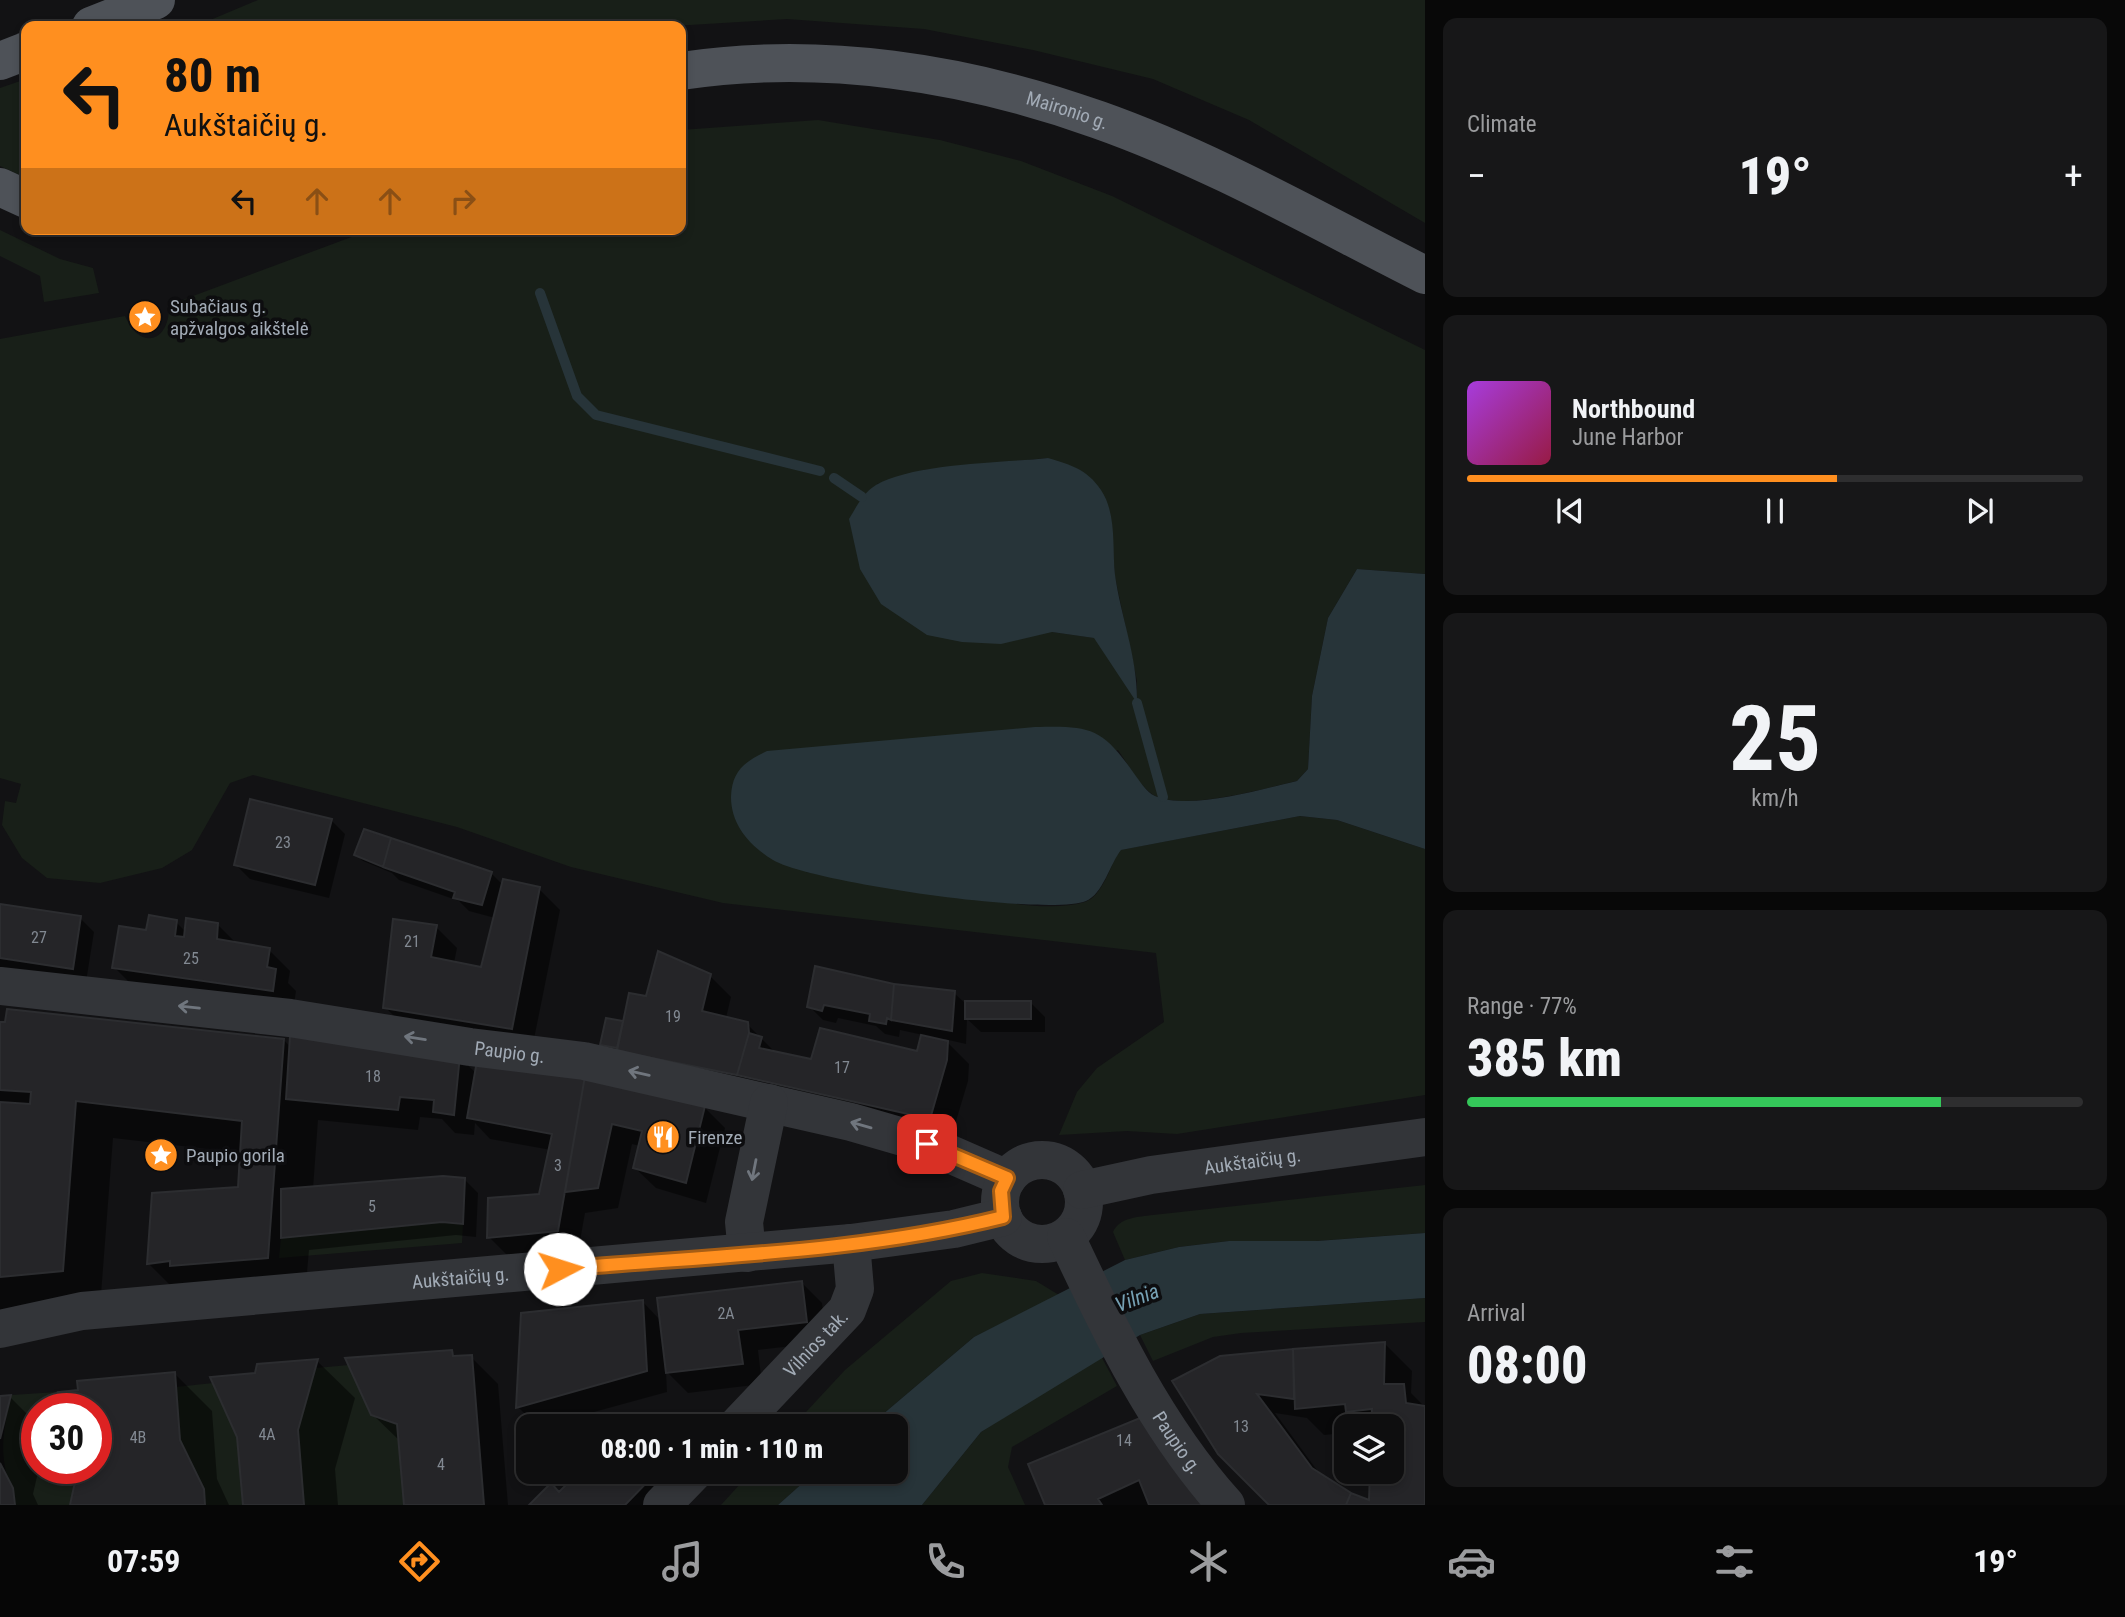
<!DOCTYPE html>
<meta charset="utf-8">
<style>
:root{--surface:#0e0e0f;--page:#171718;--text:#f1f3f6;--muted:#9b9c9e;--line:#2e2e2f;--accent:#ff8f1f}
body{margin:0;font-family:"Roboto Condensed",sans-serif;background:var(--page);color:var(--text);height:100vh;display:flex;flex-direction:column;font-size:26px;white-space:nowrap}
*{box-sizing:border-box;margin:0}
p{font-size:23px;color:var(--muted)}
.icon{flex:none;width:38px;height:38px;fill:none;stroke:currentColor;stroke-width:2;stroke-linecap:round;stroke-linejoin:round}
.map{position:relative;flex:1;overflow:hidden}
.side{display:flex;flex-direction:column;gap:18px;padding:18px;background:#080808;width:700px}
.side>*{flex:none}
.banner{position:absolute;left:21px;top:21px;width:665px;height:214px;border-radius:14px;box-shadow:0 4px 10px #0003,0 0 0 2px var(--line);background:#ff8f1f;color:#111;overflow:hidden}
.fabs{position:absolute;left:1334px;top:1414px;display:grid;gap:14px}
.fabs a{display:grid;place-items:center;width:70px;height:70px;border-radius:14px;background:var(--surface);box-shadow:0 4px 10px #0003,0 0 0 2px var(--line);font-size:35px}
.speed{position:absolute;left:21px;top:1393px;display:flex;gap:14px;font-size:35px;font-weight:700;text-align:center}
.speed>*{display:grid;place-content:center;width:91px;height:91px;border-radius:50%;background:var(--surface);box-shadow:0 4px 10px #0003,0 0 0 2px var(--line);line-height:1}
.speed .limit{border:10px solid #d22;background:#fff;color:#111}
.pin{position:absolute;display:grid;place-items:center;width:60px;height:60px;color:#fff;margin:-30px;border-radius:14px;box-shadow:0 4px 10px #0006}
.me{position:absolute;width:77px;margin:-38px;rotate:85deg;stroke-linejoin:round;filter:drop-shadow(0 0 5px #0008)}
.turn{display:flex;align-items:center;gap:24px;height:147px;padding:0 28px;font-size:32px}
.turn .icon{width:91px;height:91px;stroke-width:2.5}
.turn b{display:block;font-size:49px;line-height:60px}
.lanes{display:flex;align-items:center;height:66px;padding:0 28px;background:#0003;justify-content:center;gap:35px;direction:ltr}
.lanes .off{opacity:.35}
.big{font-size:52px;font-weight:800;line-height:1.1}
.side .card{flex:1;display:flex;flex-direction:column;justify-content:center;gap:10px;min-width:0;padding:0 24px;border-radius:14px;background:var(--page)}
.side .dial{align-items:center;gap:0}
.dial b{font-size:91px;line-height:1}
.song{display:flex;align-items:center;gap:21px}
.cover{width:84px;height:84px;border-radius:10px;background:linear-gradient(135deg,hsl(280 70% 55%),hsl(340 70% 35%))}
.played{height:7px;border-radius:4px;background:linear-gradient(90deg,var(--accent) 60%,var(--line) 60%)}
.keys{display:flex;justify-content:space-around;direction:ltr}
.heat{display:flex;justify-content:space-between;align-items:center;font-size:38px;direction:ltr}
.charge{height:10px;border-radius:5px;background:linear-gradient(90deg,#34c759 77%,var(--line) 0)}
.trip{position:absolute;left:516px;top:1414px;width:392px;height:70px;border-radius:14px;background:var(--surface);box-shadow:0 4px 10px #0003,0 0 0 2px var(--line);font-weight:800;line-height:70px;text-align:center}
.dock{display:flex;height:112px;justify-content:space-around;align-items:center;background:#060606;color:var(--muted)}
.dock .icon{width:49px;height:49px}
.dock .selected{color:var(--accent)}
.dock b{font-size:32px;color:var(--text)}
main{display:flex;flex:1;min-height:0}
.map>svg:first-child{display:block}
.green{fill:#181f18;fill-rule:evenodd}
.water{fill:#273439}
.shadow{fill:#0007;fill-rule:evenodd}
.lines{fill:none;stroke-linecap:round;stroke-linejoin:round}
.stream{stroke:#273439;stroke-width:10}
.building{fill:#252528;stroke:#2c2d30;stroke-width:2}
.minor{stroke:#333539;stroke-width:38}
.major{stroke:#4e5258;stroke-width:38}
.oneway{stroke:#70767e}
.route-casing{stroke:#a65d14;stroke-width:18}
.route{stroke:#ff8f1f;stroke-width:12}
.labels{text-anchor:middle;dominant-baseline:central;stroke-width:7;stroke-linejoin:round;paint-order:stroke}
.number-label{font-size:16px;fill:#828992}
.street-label{font-size:19px;fill:#a2abb6;stroke:#0d0d0f}
.poi-label{font-size:19px;fill:#a2abb6;stroke:#0d0d0f;text-anchor:start}
.water-label{font-size:21px;font-style:italic;fill:#76a1b4;stroke:#0d0d0f}
</style>
<main>
<div class="map">
<svg width="1425" height="1505" viewBox="0 0 1425 1505">
<rect width="100%" height="100%" fill="#121214"/>
<path class="green" d="M258,0H1425V223L1249,120L1153,79L1033,50L924,29L787,19L673,26H196Z
M26,79V178L0,166V88Z
M818,120L940,140L1021,161L1112,196L1425,350V574L1357,569L1328,618L1312,696L1308,769L1297,781C1266,788 1179,813 1152,794C1138,784 1128,764 1118,750L806,872C871,884 934,895 999,902C1025,905 1059,910 1085,902C1103,896 1110,865 1120,850L1300,816L1337,820L1425,849V1095L1177,1134L1127,1131L1059,1135L1077,1092L1097,1068L1164,1022L1156,953L723,903L571,867L457,827L253,775L230,783L192,850L162,868L100,883L47,878L22,858L2,825L5,801L16,803L21,784L0,778V339L125,316C140,351 170,343 169,305L373,229H681V130ZM1048,458L1110,515L1115,577L1137,681V701L1095,638L1052,632L877,484L924,470Z
M0,230L60,259L93,268L99,293L44,302L40,276L0,256Z
M1425,1185V1233L1316,1241H1229L1179,1247L1125,1260L1113,1232C1120,1217 1138,1217 1153,1215Z
M442,1222L463,1224L462,1243L279,1258L281,1238Z
M982,1273L1036,1281L1059,1295L974,1337L869,1426H793L845,1370L951,1281Z
M1425,1298V1322L1241,1333L1213,1337L1153,1361L1140,1335L1200,1314Z
M1101,1356L1117,1386L1012,1447L1008,1467L1025,1505H922L981,1432Z
M349,1365L371,1415L397,1424L404,1505H304L298,1430L316,1368Z
M213,1383L237,1437L243,1505H205L203,1489L180,1440L176,1387Z
M58,1392L66,1409H37V1468H78L70,1505H15C0,1454 0,1448 11,1395Z
M751,1472H815L778,1505H721Z"/>
<path class="water" d="M1048,458C1071,465 1087,469 1101,490C1117,514 1112,548 1115,575C1121,618 1138,658 1137,703L1094,638L1052,632L1001,644L962,642L927,635L881,604L860,569L849,519C857,506 863,493 876,485C914,463 1002,463 1048,458Z
M1357,569L1425,574V849L1337,820L1300,816L1121,850C1110,864 1103,894 1086,901C1048,917 809,882 773,860C750,846 731,825 731,797C732,771 744,762 767,751L1035,727C1088,726 1101,726 1133,772C1139,780 1146,792 1155,796C1190,811 1261,789 1297,781L1308,769L1312,696L1328,618Z
M1425,1233V1298L1200,1314L1140,1335L981,1432L922,1505H778L815,1472H896V1426H869L974,1337L1125,1260L1179,1247L1229,1241H1317Z"/>
<path class="shadow" d="M331,820L345,834L329,898L250,879L236,865Z
M356,855L491,873L503,885L539,889L560,910L532,1049L406,1028L385,1007L436,927L457,948L454,963L482,969L495,918L469,911L459,901L399,880L392,873L363,861Z
M0,906L80,918L94,932L86,982L0,969Z
M176,922L186,932L218,925L237,944L269,950L290,971L288,983L296,991L293,1011L135,988L114,967L148,932Z
M710,976L731,997L726,1018L747,1024L776,1053L812,1062L919,1053L923,1035L900,1030L899,1037L885,1034L876,1026L838,1018L836,1023L823,1020L809,1006L894,986L954,993L965,1003H1031L1045,1017V1032H981L967,1019L966,1044L944,1039L969,1064L968,1081L951,1138L608,1051L602,1044L647,998Z
M0,1023L284,1040L291,1048L459,1057L477,1074L585,1078L704,1107L725,1128L706,1203L656,1188L635,1168L640,1146L632,1144L618,1208L585,1213L578,1252L510,1258L489,1237L541,1195L551,1150L490,1139L475,1123L474,1135L455,1133L442,1119L420,1117L418,1130L318,1120L313,1189L464,1179L478,1193L476,1237L456,1235L309,1250L305,1295L186,1301L148,1263L240,1189L242,1153L113,1138L100,1308L0,1318Z
M801,1282L822,1303L827,1342L758,1350L762,1384L688,1393L666,1371L667,1392L543,1426H537L518,1407L643,1302L661,1321Z
M1385,1344L1412,1371L1411,1393L1425,1407V1505H1272L1220,1357ZM1275,1413L1307,1418L1324,1435L1346,1433V1426H1391V1472H1371L1370,1503L1350,1495L1322,1477Z
M451,1351L457,1358L471,1357L498,1384L508,1505H405L401,1442L372,1414Z
M317,1361L355,1398L335,1469L338,1505H244L239,1436L259,1366Z
M174,1373L212,1411L217,1479L229,1505H72L96,1468V1409Z
M10,1397L37,1424L39,1468L33,1494L38,1505H0V1398Z
M1145,1418L1213,1505H1047Z
M618,1419L631,1426H610Z
M565,1472H697L666,1505H531L559,1494L569,1485L560,1476Z"/>
<g class="lines">
<path class="stream" d="M540,293L577,396L596,415L820,471
M834,478L862,497
M1137,703L1163,797"/>
</g>
<path class="building" d="M250,799L332,819L315,885L234,865Z
M364,829L391,838L383,867L354,855Z
M391,838L492,872L482,905L453,898L455,892L383,867Z
M503,879L540,887L512,1029L383,1008L393,919L437,925L431,957L481,967Z
M0,904L81,916L73,969L0,958Z
M149,915L177,920L175,936L184,937L186,918L218,923L217,939L270,948L267,967L276,969L273,991L112,968L119,926L146,930Z
M658,951L711,974L702,1011L748,1022L749,1033L737,1075L617,1051L629,993L646,996Z
M815,966L894,984L891,1020L887,1018L886,1024L869,1021L870,1014L824,1005L822,1011L807,1007Z
M894,984L955,991L952,1031L891,1020Z
M965,1001H1031V1019H965Z
M7,1009L284,1039L268,1258L170,1266V1261L147,1264L152,1193L238,1187L242,1121L76,1101L63,1271L0,1277V1102L30,1104L31,1092L0,1090V1022H5Z
M606,1018L623,1021L617,1048L600,1045Z
M820,1028L917,1051L921,1035L948,1041L947,1060L930,1119L737,1075L749,1033L762,1037L759,1048L811,1059Z
M290,1036L460,1055L454,1115L433,1112L434,1100L400,1097L398,1110L286,1099Z
M478,1055L585,1076L558,1231L487,1238L488,1198L539,1194L552,1134L467,1118Z
M585,1076L705,1106L686,1183L633,1168L642,1131L612,1124L598,1188L565,1192Z
M443,1176L465,1178L463,1224L442,1222L281,1238V1189Z
M802,1281L807,1322L738,1330L743,1364L666,1373L657,1298Z
M643,1300L647,1371L516,1408L521,1313Z
M1385,1342L1384,1384H1404L1406,1403L1425,1406V1505H1346L1351,1493L1369,1500L1370,1472H1391V1426H1371L1372,1409L1346,1412L1345,1404L1295,1409L1293,1349Z
M1293,1349L1294,1399L1257,1394L1312,1468L1351,1493L1346,1505H1269L1218,1454L1172,1381L1220,1356Z
M452,1350L453,1356L472,1355L484,1505H404L397,1424L371,1415L345,1358Z
M318,1359L298,1430L304,1505H243L237,1437L210,1377L255,1373L257,1364Z
M175,1372L180,1440L204,1489L205,1505H70L78,1468H96V1409H66L58,1392L78,1390L77,1381Z
M11,1395L0,1439V1396Z
M1145,1416L1209,1505H1149L1139,1480L1098,1499L1102,1505H1045L1028,1464Z
M0,1463L13,1488L15,1505H0Z
M562,1472H657L625,1505H529L551,1483L559,1492L566,1485L558,1476Z"/>
<g class="lines">
<g class="minor">
<path id="s1" d="M0,986L290,1018L470,1047L584,1061L851,1122L927,1144L1007,1179"/>
<circle cx="1042" cy="1202" r="42"/>
<path id="s2" d="M1082,1190L1151,1175L1425,1137"/>
<path id="s3" d="M1066,1237C1110,1331 1156,1427 1226,1505"/>
<path d="M747,1253L744,1222L769,1103"/>
<path id="s4" d="M0,1329L82,1311L851,1243L954,1229L1003,1217"/>
<path id="s5" d="M737,1426L847,1310L855,1289L851,1243"/>
<path d="M662,1505L694,1472"/>
</g>
<g class="major">
<path d="M91,26L156,0"/>
<path d="M0,61L26,51"/>
<path id="s6" d="M681,71C821,50 965,72 1099,120C1212,160 1318,221 1425,275"/>
<path d="M0,187L26,199"/>
</g>
</g>
<defs><path id="oneway-shaft" d="M-6 0H5M1.5-3L5.5 0L1.5 3" fill="none" stroke-width="1.6" stroke-linecap="round" stroke-linejoin="round" transform="scale(1.75)"/></defs>
<g class="oneway">
<use href="#oneway-shaft" transform="translate(189 1007) rotate(-174)"/>
<use href="#oneway-shaft" transform="translate(415 1038) rotate(-171)"/>
<use href="#oneway-shaft" transform="translate(639 1073) rotate(-167)"/>
<use href="#oneway-shaft" transform="translate(861 1125) rotate(-164)"/>
<use href="#oneway-shaft" transform="translate(754 1170) rotate(101)"/>
</g>
<g class="lines">
<g class="route-casing">
<path id="route" d="M560,1269C706,1256 859,1253 1003,1217L1001,1191L1007,1178L927,1144"/>
</g>
<use href="#route" class="route"/>
</g>
<defs>
<g id="sight-disc" transform="scale(1.75)"><circle r="9.5" fill="#ff8f1f" stroke="#0d0d0f"/><path d="M0-6L1.8-2.2L6-1.7L2.9 1.2L3.7 5.4L0 3.3L-3.7 5.4L-2.9 1.2L-6-1.7L-1.8-2.2Z" fill="#fff"/></g>
<g id="restaurant-disc" transform="scale(1.75)"><circle r="9.5" fill="#ff8f1f" stroke="#0d0d0f"/><path d="M-5-6h1v4h1v-4h1v4h1v-4h1v5L-1.5 .5V6h-2V.5L-5-1ZM5-6V6H3V1.5H1.5Q1.5-4 5-6Z" fill="#fff"/></g>
</defs>
<g fill-rule="evenodd">
<use href="#sight-disc" x="145" y="317"/>
<use href="#restaurant-disc" x="663" y="1137"/>
<use href="#sight-disc" x="161" y="1155"/>
</g>
<g class="labels">
<g class="number-label">
<text x="283" y="842">23</text>
<text x="39" y="937">27</text>
<text x="412" y="941">21</text>
<text x="191" y="958">25</text>
<text x="673" y="1016">19</text>
<text x="842" y="1067">17</text>
<text x="373" y="1076">18</text>
<text x="558" y="1165">3</text>
<text x="372" y="1206">5</text>
<text x="726" y="1313">2A</text>
<text x="1241" y="1426">13</text>
<text x="267" y="1434">4A</text>
<text x="138" y="1437">4B</text>
<text x="1124" y="1440">14</text>
<text x="441" y="1464">4</text>
</g>
<g class="street-label">
<text stroke="none"><textPath href="#s6" startOffset="392">Maironio g.</textPath></text>
<text stroke="none"><textPath href="#s1" startOffset="514">Paupio g.</textPath></text>
<text stroke="none"><textPath href="#s2" startOffset="173">Aukštaičių g.</textPath></text>
<text stroke="none"><textPath href="#s4" startOffset="464">Aukštaičių g.</textPath></text>
<text stroke="none"><textPath href="#s5" startOffset="114">Vilnios tak.</textPath></text>
<text stroke="none"><textPath href="#s3" startOffset="234">Paupio g.</textPath></text>
</g>
<g class="poi-label">
<text x="170" y="306">Subačiaus g.<tspan x="170" dy="22">apžvalgos aikštelė</tspan></text>
<text x="688" y="1137">Firenze</text>
<text x="186" y="1155">Paupio gorila</text>
</g>
<g class="water-label">
<text transform="translate(1137 1298) rotate(-21)">Vilnia</text>
</g>
</g>
</svg>
<div class="fabs">
<a><svg class="icon" aria-label="layers" viewBox="0 0 24 24"><path d="M12 4l9 5-9 5-9-5zM3 14l9 5 9-5"/></svg></a>
</div>
<div class="speed"><div class="limit">30</div></div>
<div class="pin" style="left:927px;top:1144px;background:#d93025"><svg class="icon" aria-label="arrive" viewBox="0 0 24 24"><path d="M6 21V4h12l-3 4 3 4H6"/></svg></div>
<svg class="me" style="left:560px;top:1269px" viewBox="-20 -20 40 40"><circle r="19" fill="#fff"/><path d="M0-13L10 11 0 6-10 11z" fill="#ff8f1f"/></svg>
<div class="trip">08:00 · 1 min · 110 m</div>
<div class="banner">
<div class="turn"><svg class="icon" aria-label="left" viewBox="0 0 24 24"><path d="M17 20v-9H6M10 6l-5 5 5 5"/></svg><div><b>80 m</b>Aukštaičių g.</div></div>
<div class="lanes"><svg class="icon" aria-label="left" viewBox="0 0 24 24"><path d="M17 20v-9H6M10 6l-5 5 5 5"/></svg><svg class="icon off" aria-label="ahead" viewBox="0 0 24 24"><path d="M12 20V5M6 11l6-6 6 6"/></svg><svg class="icon off" aria-label="ahead" viewBox="0 0 24 24"><path d="M12 20V5M6 11l6-6 6 6"/></svg><svg class="icon off" aria-label="right" viewBox="0 0 24 24"><path d="M7 20v-9h11M14 6l5 5-5 5"/></svg></div>
</div>
</div>
<section class="side">
<div class="card"><p>Climate</p>
<div class="heat"><a>−</a><b class="big">19°</b><a>+</a></div>
</div>
<div class="card">
<div class="song"><i class="cover"></i><div><b>Northbound</b><p>June Harbor</p></div></div>
<div class="played"></div>
<div class="keys"><svg class="icon" aria-label="previous" viewBox="0 0 24 24"><path d="M18 5L8 12l10 7zM5 5v14"/></svg><svg class="icon" aria-label="pause" viewBox="0 0 24 24"><path d="M8 5v14M16 5v14"/></svg><svg class="icon" aria-label="next" viewBox="0 0 24 24"><path d="M6 5l10 7-10 7zM19 5v14"/></svg></div>
</div>
<div class="card dial"><b>25</b><p>km/h</p></div>
<div class="card"><p>Range · 77%</p><b class="big">385 km</b><div class="charge"></div></div>
<div class="card"><p>Arrival</p><b class="big">08:00</b></div>
</section>
</main>
<nav class="dock">
<b>07:59</b>
<svg class="icon selected" aria-label="directions" viewBox="0 0 24 24"><path d="M12 3l9 9-9 9-9-9zM9 14v-3h6M13 9l2 2-2 2"/></svg>
<svg class="icon" aria-label="music" viewBox="0 0 24 24"><path d="M9 18V5l10-2v13"/><circle cx="6" cy="18" r="3"/><circle cx="16" cy="16" r="3"/></svg>
<svg class="icon" aria-label="phone" viewBox="0 0 24 24"><path d="M5 4h4l2 5-3 2q2 4 5 5l2-3 5 2v4C11 20 4 13 5 4z"/></svg>
<svg class="icon" aria-label="climate" viewBox="0 0 24 24"><path d="M12 3v18M4 7l16 10M4 17L20 7"/></svg>
<svg class="icon" aria-label="car" viewBox="0 0 24 24"><path d="M5 17H2v-5l4-1 3-4h7l3 4 3 1v5h-3M9 17h6M6 11h13"/><circle cx="7" cy="17" r="2"/><circle cx="17" cy="17" r="2"/></svg>
<svg class="icon" aria-label="filters" viewBox="0 0 24 24"><path d="M4 7h16M4 17h16"/><circle cx="9" cy="7" r="2"/><circle cx="15" cy="17" r="2"/></svg>
<b>19°</b>
</nav>
